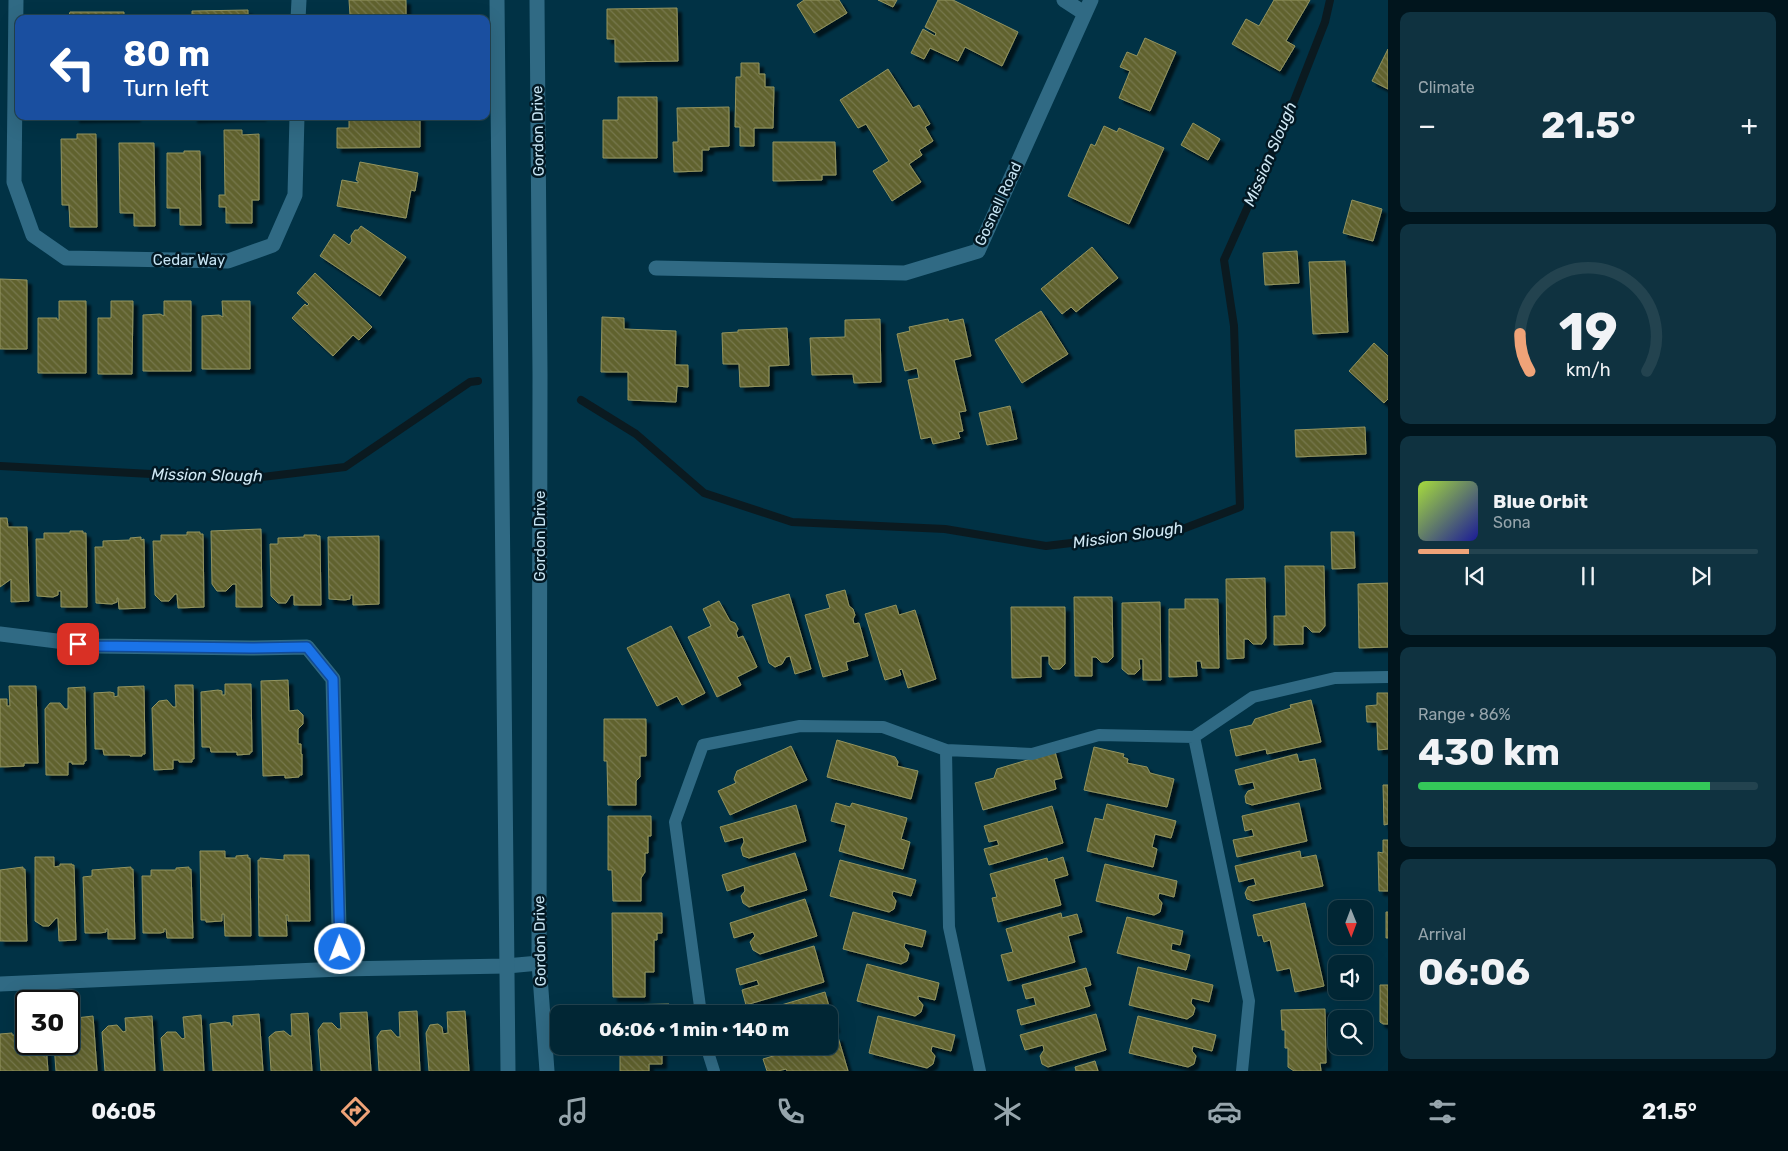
<!DOCTYPE html>
<meta charset="utf-8">
<style>
:root{--surface:#012634;--page:#0f3240;--text:#f1f3f6;--muted:#96a5ac;--line:#23434f;--accent:#efa378}
body{margin:0;font-family:Rubik,sans-serif;background:var(--page);color:var(--text);height:100vh;display:flex;flex-direction:column;font-size:19px;white-space:nowrap}
*{box-sizing:border-box;margin:0}
p{font-size:16px;color:var(--muted)}
.icon{flex:none;width:28px;height:28px;fill:none;stroke:currentColor;stroke-width:2;stroke-linecap:round;stroke-linejoin:round}
.map{position:relative;flex:1;overflow:hidden}
.sheet{display:flex;flex-direction:column;gap:12px;padding:12px;background:#01151d;width:400px}
.sheet>*{flex:none}
.top-card{position:absolute;left:15px;top:15px;width:475px;height:105px;border-radius:10px;box-shadow:0 5px 20px #0002,0 0 0 1px var(--line);background:#1a4fa0;color:#fff;overflow:hidden}
.needle{width:32px;rotate:179deg}
.buttons{position:absolute;left:1328px;top:900px;display:grid;gap:10px}
.buttons a{display:grid;place-items:center;width:45px;height:45px;border-radius:10px;background:var(--surface);box-shadow:0 5px 20px #0002,0 0 0 1px var(--line);font-size:25px}
.speed{position:absolute;left:15px;top:990px;display:flex;gap:10px;font-size:25px;font-weight:700;text-align:center}
.speed>*{display:grid;place-content:center;width:65px;height:65px;border-radius:50%;background:var(--surface);box-shadow:0 5px 20px #0002,0 0 0 1px var(--line);line-height:1}
.speed .limit{border:2px solid #111;border-radius:8px;background:#fff;color:#111}
.pin{position:absolute;display:grid;place-items:center;width:42px;height:42px;color:#fff;margin:-21px;border-radius:10px;box-shadow:0 2px 8px #0006}
.me{position:absolute;width:55px;margin:-28px;rotate:359deg;stroke-linejoin:round;filter:drop-shadow(0 0 4px #0008)}
.turn{display:flex;align-items:center;gap:18px;height:105px;padding:0 25px;font-size:22px}
.turn .icon{width:65px;height:65px;stroke-width:2.5}
.turn b{display:block;font-size:35px;line-height:42px}
.big{font-size:38px;font-weight:700;line-height:1.1}
.sheet .widget{flex:1;display:flex;flex-direction:column;justify-content:center;gap:8px;min-width:0;padding:0 18px;border-radius:10px;background:var(--page)}
.sheet .dial{align-items:center;gap:0}
.dial svg{height:130px;overflow:visible;fill:none;stroke:var(--line);stroke-width:7;stroke-linecap:round;text-anchor:middle}
.dial text{fill:var(--text);stroke:none}
.song{display:flex;align-items:center;gap:15px}
.cover{width:60px;height:60px;border-radius:8px;background:linear-gradient(135deg,hsl(80 70% 55%),hsl(240 70% 35%))}
.played{height:5px;border-radius:2px;background:linear-gradient(90deg,var(--accent) 15%,var(--line) 15%)}
.keys{display:flex;justify-content:space-around;direction:ltr}
.heat{display:flex;justify-content:space-between;align-items:center;font-size:28px;direction:ltr}
.charge{height:8px;border-radius:4px;background:linear-gradient(90deg,#34c759 86%,var(--line) 0)}
.trip{position:absolute;left:550px;top:1005px;width:288px;height:50px;border-radius:10px;background:var(--surface);box-shadow:0 5px 20px #0002,0 0 0 1px var(--line);font-weight:700;line-height:50px;text-align:center}
.tab-bar{display:flex;height:80px;justify-content:space-around;align-items:center;background:#000f15;color:var(--muted)}
.tab-bar .icon{width:35px;height:35px}
.tab-bar .active{color:var(--accent)}
.tab-bar b{font-size:22px;color:var(--text)}
main{display:flex;flex:1;min-height:0}
.map>svg:first-child{display:block}
.lines{fill:none;stroke-linecap:round;stroke-linejoin:round}
.stream{stroke:#0b1a20;stroke-width:8}
.building{fill:url(#building-back-hatch);stroke:#93945f;filter:url(#shadow)}
.lane{stroke:#306a84;stroke-width:12}
.street{stroke:#306a84;stroke-width:15}
.secondary{stroke:#306a84;stroke-width:15}
.route-casing{stroke:#114b97;stroke-width:12}
.route{stroke:#1a73e8;stroke-width:9}
.labels{text-anchor:middle;dominant-baseline:central;stroke-width:5;stroke-linejoin:round;paint-order:stroke}
.street-label{font-size:15px;fill:#c7e4f3;stroke:#021823}
.water-label{font-size:16px;font-style:italic;fill:#d1e9f5;stroke:#021823}
</style>
<main>
<div class="map">
<svg width="1388" height="1071" viewBox="0 0 1388 1071">
<defs>
<pattern id="building-back-hatch" width="6" height="6" patternUnits="userSpaceOnUse" patternTransform="scale(1.25)"><rect width="6" height="6" fill="#61622e"/><path d="M-1 5l2 2M0 0l6 6M5-1l2 2" fill="none" stroke="#76784d"/></pattern>
<filter id="shadow"><feDropShadow dx="4.5" dy="4.5" stdDeviation="1" flood-color="#0009"/></filter>
</defs>
<rect width="100%" height="100%" fill="#013245"/>
<g class="lines">
<path class="stream" d="M581,400L636,434L704,493L792,522L945,529L1046,546L1180,530L1240,507L1234,326L1224,260L1287,119L1325,22L1330,0
M0,466L246,479L345,467L470,382L478,381"/>
</g>
<path class="building" d="M349,0H406V19H336V16H352V15H350Z
M804,0H839L847,13L814,33L797,5Z
M878,0H897L893,7Z
M938,0H953L1018,32L1002,66L965,47L958,61L930,48L924,59L911,53L923,29L935,36L936,33L925,27Z
M1274,0H1310L1286,41L1295,46L1280,71L1232,44L1246,19L1259,26Z
M677,8L678,61L615,62V39H607V9Z
M248,10V19H192V11Z
M70,12H124V19H68Z
M1145,38L1176,52L1150,111L1119,98L1130,71L1120,67L1127,52L1137,56Z
M1388,49V89L1372,81Z
M741,63H759V74H765V87H774L773,128H754V146H740V127H735L736,77H741Z
M888,69L913,108L919,105L930,124L925,127L933,141L919,150L922,155L909,164L921,182L892,201L873,171L889,161L866,124L858,128L840,100Z
M618,97H657V158H603V120H618Z
M729,107V146L709,147V150H702V171L674,172L673,142H678L677,108Z
M75,116H136V117L75,118Z
M193,116H262L193,118Z
M351,116H420V147L337,148V128H349V117Z
M1193,123L1220,139L1208,160L1181,145Z
M1104,126L1117,132L1119,128L1164,148L1129,224L1068,196L1091,144L1095,146Z
M224,130H242V135L259,134V200H252V223H226V207H219V195H225Z
M77,134H96L97,227H70L69,205H62L61,139H77Z
M773,142H835L836,175H822V180L773,181Z
M119,143H154L155,226H134V213H120Z
M184,151H200L201,225H180V208H167V153H184Z
M360,162L418,173L415,191L411,190L406,218L337,206L342,180L358,183V181L356,180Z
M1352,200L1382,209L1373,241L1343,233Z
M361,226L406,257L380,296L320,256L334,234L349,245L352,241L351,236L355,230H358Z
M1092,247L1118,278L1076,312L1071,307L1062,314L1041,289Z
M1297,251L1299,283L1265,285L1263,253Z
M1345,261L1348,332L1313,334L1309,262Z
M315,273L372,327L359,340L353,335L333,356L292,318L305,304L307,306L309,304L297,293Z
M0,279L27,280V349H0Z
M59,301H86V373H38V318H57V320H59Z
M111,301H133L132,374H98V318H111Z
M164,301H191V371H143V315L160,314L164,316Z
M222,301H250V369H202V316L219,315L223,317Z
M1041,311L1068,354L1022,383L995,340Z
M602,317L624,318V329L676,331L675,365H688V387L677,386L676,402L628,400V372H601Z
M880,319L881,382L854,383L853,374L812,375L810,338L845,337V320Z
M948,319L949,322L963,319L971,356L954,360L966,411L959,412L963,431L958,432L960,438L933,444L931,437L921,439L908,380L919,378L917,368L905,371L897,334L910,331L909,327Z
M787,328L789,365L769,366V386L740,387L739,364H723L722,333L738,332V330Z
M1374,343L1388,356V399L1384,403L1349,371Z
M1010,406L1017,439L987,445L979,413Z
M1365,427L1366,454L1296,457L1295,430Z
M0,518H7L8,527H27L29,601L11,602V579L0,587Z
M261,529L262,607H236V584H233L226,591H217L212,584L211,531Z
M70,531H83V533H86L87,607H61V591H58V595L53,597L37,596L36,539H44V533H70Z
M187,532H200V534H203L204,607L178,608L177,594H175L169,601H161L155,595L153,541H161V535H187Z
M1331,532H1354L1355,568L1332,569Z
M304,535H317V536H320L321,605H294V595H291L286,603H278L271,596L270,544H278V538L304,537Z
M379,536V604L353,605V595H350V599L345,600L329,599L328,537Z
M141,537V540L144,539L145,608L119,609L118,598H117V602L112,604L96,603L95,547H103V541L130,540V538Z
M1285,566H1324L1325,626L1320,632H1312L1306,626H1303V644L1274,645V616H1286Z
M1265,578L1266,638L1262,644H1253L1248,639H1244V658L1227,659L1226,579Z
M1388,583V647L1359,648L1358,584Z
M845,590L849,606L853,609L855,615L853,619L854,624L859,623L868,656L846,662L848,670L823,677L805,615L830,608L826,595Z
M789,594L811,669L795,674L790,656L786,657L782,664L775,667L769,663L752,605Z
M1074,597H1112L1113,657L1108,662H1101L1096,657H1092V676H1075Z
M1185,599H1218L1219,668H1202L1201,661H1196L1197,676L1169,677V609H1185Z
M719,601L730,621L735,623L738,629L736,633L738,638L743,636L757,667L737,677L741,685L717,697L688,637L711,626L703,609Z
M1160,602L1161,680H1143V659H1139L1140,669L1135,674H1128L1122,669V603Z
M896,605L899,615L915,610L936,679L908,688L902,669L899,670L901,675L885,680L865,614Z
M1011,607H1065V664L1060,669H1053L1049,664V656H1041V677L1012,678Z
M671,626L705,693L682,705L677,696L657,706L627,648Z
M288,680L289,711L298,710L303,715V724L298,729V744H301V754H302V775H299V777L285,778V775L263,776L261,681Z
M225,684H251L252,752H250V754L237,755V752H211L210,747H202L201,692L218,690L222,691V695H225Z
M175,685H193L194,759H192V762H179V760H173V769L154,770L152,708L159,701L167,700L173,707H176Z
M9,686H36L38,763H24V766L0,767V699H7V706H10Z
M144,686L145,754H142V756H130V755H104L103,749H95L94,693L110,692L114,693V697L118,696V687Z
M85,687L86,761H84V764H72V762H68V775H46L45,709L50,703H60L65,709H68V688Z
M1377,693H1388V749L1378,750L1377,722H1367L1366,706L1377,705Z
M1311,700L1321,742L1267,754L1266,749L1236,756L1230,730L1252,725L1255,719L1291,708L1290,705Z
M604,719H646V756H640V777L636,781V805H608L607,761H604Z
M837,740L895,757L898,762L897,766L918,771L911,799L827,777Z
M791,746L807,780L730,815L718,791L736,783L734,779L737,771Z
M1094,747L1124,754L1123,757L1128,759L1127,763L1147,767L1150,773L1174,779L1167,807L1084,790Z
M1054,748L1062,778L1054,780L1056,789L983,810L975,783L994,778L997,769L1034,758Z
M1297,754L1299,762L1315,759L1321,789L1252,805L1246,803L1245,796L1248,791L1255,789L1253,782L1239,785L1235,770Z
M1383,785H1388V824L1384,825Z
M836,803L850,807L852,803L907,818L901,839L910,842L903,869L839,851L846,825L831,821Z
M1299,803L1307,841L1237,857L1233,840L1254,836L1252,829L1245,831L1242,816Z
M1107,804L1176,821L1171,838L1155,834L1152,847L1157,849L1153,867L1087,851L1095,818L1103,820Z
M796,805L806,841L749,858L743,856L741,848L744,842L743,837L725,842L720,827Z
M1052,806L1063,843L989,865L984,849L999,845L997,840L989,842L984,826Z
M608,816H651V836H648V853H645V872L641,878V901H613L612,870H608Z
M1383,840H1388V891H1379L1378,852L1383,853Z
M200,851H225V858H236V856L248,855V858H250L251,936H225L224,914H222V921L206,922V920H201Z
M1300,851L1301,858L1316,855L1323,886L1253,901L1247,899L1245,893L1248,887L1256,885L1254,878L1239,882L1235,866Z
M795,853L807,890L749,907L743,903L741,896L745,891L744,885L727,891L722,875Z
M284,855H309L310,921H288V915H286L287,936H259L258,860H260V858L284,860Z
M35,857H54V867L60,866V864H72V865H74L76,940L59,941L58,918H56L49,926H43L35,921Z
M1063,857L1068,875L1054,879L1061,905L998,922L992,898L997,897L990,874L1047,858L1048,862Z
M840,860L916,880L911,896L893,891L892,895L896,901L894,909L889,912L830,896Z
M1105,864L1177,881L1174,897L1159,893L1158,898L1162,903L1160,912L1154,915L1096,901Z
M23,867V869H25L27,941H0V870Z
M131,867V869H133L135,939H108V929H106V932L100,933H85L83,877L92,876V870Z
M189,867V869H191L193,938H167L166,929H164V932L160,933H143L142,876H151V870H176V868Z
M805,899L817,936L760,954L753,950L750,942L755,936L753,932L734,938L730,923Z
M1305,903L1324,986L1295,992L1290,968L1277,971L1270,940L1264,942L1262,935L1258,936L1253,915Z
M853,912L926,931L922,947L905,943L904,947L909,953L907,961L901,964L843,949Z
M1386,912H1388V938H1386Z
M612,913H662V933H657V940H654V972H645V997H613Z
M1061,913L1062,918L1077,914L1082,932L1068,936L1075,962L1008,981L1001,955L1013,952L1006,929Z
M1127,917L1183,931L1180,945L1172,943L1171,950L1190,955L1186,970L1117,953Z
M814,946L824,982L746,1005L742,990L759,985L757,980L740,985L736,969Z
M867,964L939,983L935,1000L918,996V999L923,1005L921,1012L915,1016L857,1001Z
M1138,967L1213,985L1209,1002L1192,998L1191,1003L1195,1008L1193,1015L1187,1019L1129,1005Z
M1086,968L1091,985L1084,987L1090,1006L1021,1025L1017,1010L1036,1005L1034,997L1026,999L1022,985Z
M1380,985H1388V1024H1383L1380,1022Z
M825,992L835,1028L829,1030V1014H751Z
M669,1004V1014H619V1005Z
M1325,1009L1326,1063H1320L1321,1071H1294L1288,1067V1048H1285V1030H1282L1281,1010Z
M417,1011L420,1071H379L377,1037L381,1031L391,1030L397,1037H400L399,1012Z
M465,1011L469,1071H429L426,1033L430,1025L438,1024L442,1027L443,1034L448,1033L447,1012Z
M367,1012L371,1071H321L318,1030L323,1023H332L338,1029H341L340,1013Z
M308,1013L312,1071H271L269,1037L275,1032L284,1031L290,1036H292L291,1014Z
M259,1014L263,1071H213L210,1024L225,1022L230,1023L231,1026H233V1016Z
M1096,1014L1106,1050L1048,1067L1042,1064L1040,1056L1044,1050L1043,1045L1025,1050L1020,1035Z
M201,1015L204,1071H164L161,1038L167,1032H176L182,1039L185,1038L183,1017Z
M93,1016L97,1071H56L54,1044H69V1036L74,1035V1040H78L76,1018Z
M152,1016L155,1071H105L102,1032L108,1026L117,1025L123,1032L126,1031L125,1018Z
M878,1016L955,1035L951,1051L932,1046L931,1051L935,1056L933,1064L927,1068L869,1053Z
M1138,1016L1216,1035L1212,1051L1193,1046L1192,1051L1196,1056L1194,1064L1188,1067L1129,1053Z
M26,1020V1044H46L48,1071H0V1034L12,1033V1035H16V1041H19L17,1021Z
M838,1037L848,1071H787L786,1069L778,1071H767L763,1059L807,1046H829V1040Z
M620,1046H662V1064H649V1071H620Z
M1095,1061L1098,1071H1076L1075,1067Z"/>
<g class="lines">
<path class="lane" d="M1194,737L1249,1001L1242,1071
M946,750L949,927L980,1071
M701,1014L675,822L703,745L800,726L883,727L946,750L1032,754L1099,735L1194,737L1253,697L1335,678L1388,677
M706,1046L714,1071"/>
<path class="street" d="M16,0L14,182L33,235L66,258L228,261L273,245L295,195L297,116
M1064,0L1084,13
M298,19L299,0
M656,268L905,273L978,251L1091,0
M0,634L97,646L251,648L307,647L333,679L340,969L0,984
M340,969L507,966L539,963"/>
<path class="secondary" d="M497,0L508,1071
M537,0L540,374L539,963L547,1071"/>
</g>
<g class="lines">
<g class="route-casing">
<path id="route" d="M78,644L97,646L251,648L307,647L333,679L340,949"/>
</g>
<use href="#route" class="route"/>
</g>
<g class="labels">
<g class="street-label">
<text transform="translate(538 131) rotate(-91)">Gordon Drive</text>
<text transform="translate(998 204) rotate(-65)">Gosnell Road</text>
<text x="189" y="260">Cedar Way</text>
<text transform="translate(540 536) rotate(-90)">Gordon Drive</text>
<text transform="translate(540 941) rotate(-91)">Gordon Drive</text>
</g>
<g class="water-label">
<text transform="translate(1270 154) rotate(-67)">Mission Slough</text>
<text transform="translate(207 475) rotate(1)">Mission Slough</text>
<text transform="translate(1128 535) rotate(-8)">Mission Slough</text>
</g>
</g>
</svg>
<div class="buttons">
<a><svg class="needle" viewBox="-14 -14 28 28"><path d="M0-13l5 13h-10z" fill="#e53935"/><path d="M0 13l5-13h-10z" fill="#96a5ac"/></svg></a>
<a><svg class="icon" aria-label="sound" viewBox="0 0 24 24"><path d="M4 9h4l5-4v14l-5-4H4zM17 9q2 3 0 6"/></svg></a>
<a><svg class="icon" aria-label="search" viewBox="0 0 24 24"><circle cx="10" cy="10" r="6"/><path d="M15 15l6 6"/></svg></a>
</div>
<div class="speed"><div class="limit">30</div></div>
<div class="pin" style="left:78px;top:644px;background:#d93025"><svg class="icon" aria-label="arrive" viewBox="0 0 24 24"><path d="M6 21V4h12l-3 4 3 4H6"/></svg></div>
<svg class="me" style="left:340px;top:949px" viewBox="-20 -20 40 40"><circle r="17" fill="#1a73e8" stroke="#fff" stroke-width="3"/><path d="M0-11L8 9 0 5-8 9z" fill="#fff"/></svg>
<div class="trip">06:06 · 1 min · 140 m</div>
<div class="top-card">
<div class="turn"><svg class="icon" aria-label="left" viewBox="0 0 24 24"><path d="M17 20v-9H6M10 6l-5 5 5 5"/></svg><div><b>80 m</b>Turn left</div></div>
</div>
</div>
<section class="sheet">
<div class="widget"><p>Climate</p>
<div class="heat"><a>−</a><b class="big">21.5°</b><a>+</a></div>
</div>
<div class="widget dial"><svg viewBox="0 0 100 80">
<path d="M14 69A42 42 0 1 1 86 69"/>
<path d="M14 69A42 42 0 0 1 8 46" stroke="#efa378"/>
<text x="50" y="56" font-size="32" font-weight="700">19</text>
<text x="50" y="72" font-size="11">km/h</text>
</svg></div>
<div class="widget">
<div class="song"><i class="cover"></i><div><b>Blue Orbit</b><p>Sona</p></div></div>
<div class="played"></div>
<div class="keys"><svg class="icon" aria-label="previous" viewBox="0 0 24 24"><path d="M18 5L8 12l10 7zM5 5v14"/></svg><svg class="icon" aria-label="pause" viewBox="0 0 24 24"><path d="M8 5v14M16 5v14"/></svg><svg class="icon" aria-label="next" viewBox="0 0 24 24"><path d="M6 5l10 7-10 7zM19 5v14"/></svg></div>
</div>
<div class="widget"><p>Range · 86%</p><b class="big">430 km</b><div class="charge"></div></div>
<div class="widget"><p>Arrival</p><b class="big">06:06</b></div>
</section>
</main>
<nav class="tab-bar">
<b>06:05</b>
<svg class="icon active" aria-label="directions" viewBox="0 0 24 24"><path d="M12 3l9 9-9 9-9-9zM9 14v-3h6M13 9l2 2-2 2"/></svg>
<svg class="icon" aria-label="music" viewBox="0 0 24 24"><path d="M9 18V5l10-2v13"/><circle cx="6" cy="18" r="3"/><circle cx="16" cy="16" r="3"/></svg>
<svg class="icon" aria-label="phone" viewBox="0 0 24 24"><path d="M5 4h4l2 5-3 2q2 4 5 5l2-3 5 2v4C11 20 4 13 5 4z"/></svg>
<svg class="icon" aria-label="climate" viewBox="0 0 24 24"><path d="M12 3v18M4 7l16 10M4 17L20 7"/></svg>
<svg class="icon" aria-label="car" viewBox="0 0 24 24"><path d="M5 17H2v-5l4-1 3-4h7l3 4 3 1v5h-3M9 17h6M6 11h13"/><circle cx="7" cy="17" r="2"/><circle cx="17" cy="17" r="2"/></svg>
<svg class="icon" aria-label="filters" viewBox="0 0 24 24"><path d="M4 7h16M4 17h16"/><circle cx="9" cy="7" r="2"/><circle cx="15" cy="17" r="2"/></svg>
<b>21.5°</b>
</nav>
